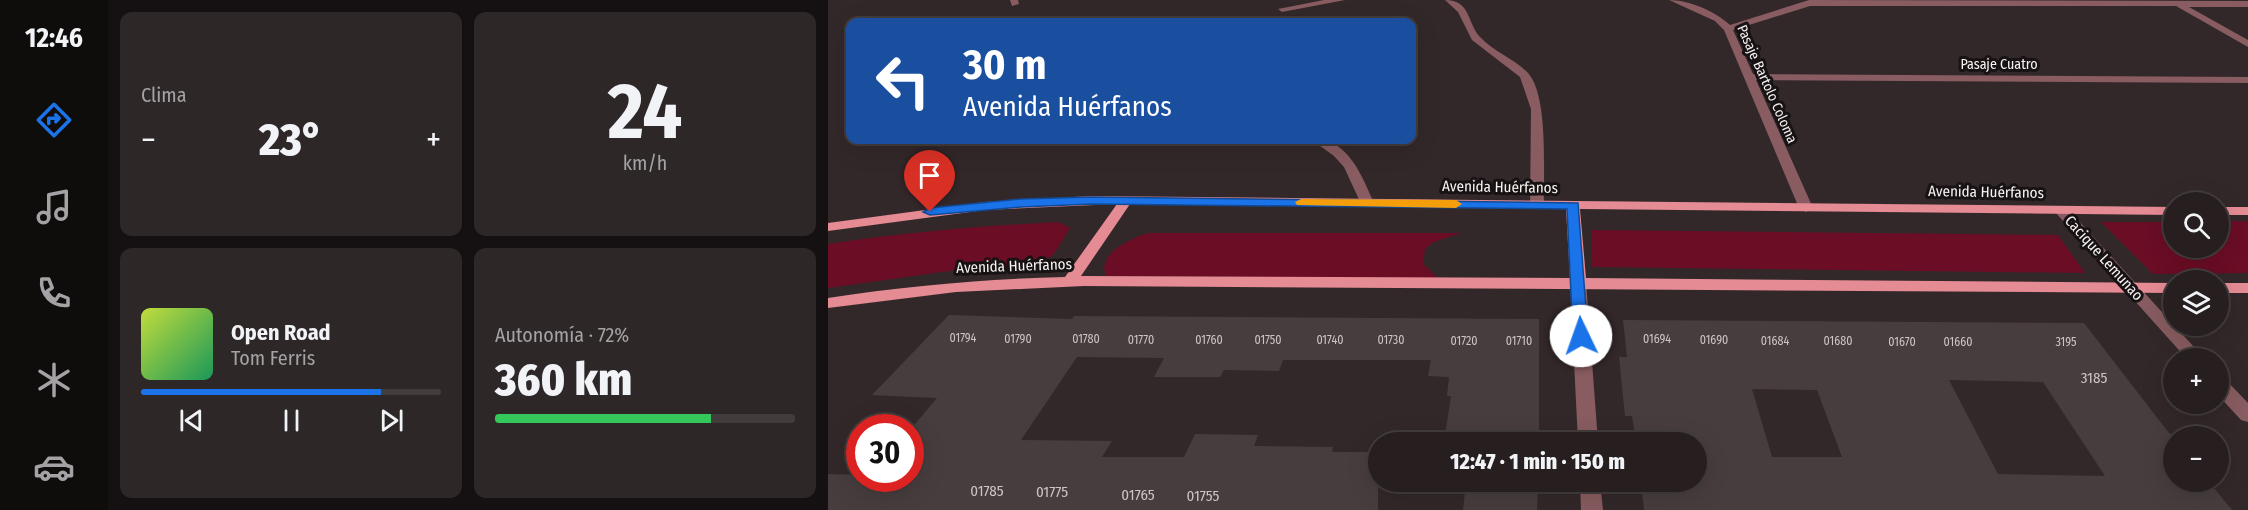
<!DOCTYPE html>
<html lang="es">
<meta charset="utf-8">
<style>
:root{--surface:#261e1f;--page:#2e2728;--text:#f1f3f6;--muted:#a4a2a4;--line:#423c3d;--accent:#1a73e8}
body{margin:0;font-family:"Fira Sans Condensed",sans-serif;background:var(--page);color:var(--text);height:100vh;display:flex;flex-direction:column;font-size:22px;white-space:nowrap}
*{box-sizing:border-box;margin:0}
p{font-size:20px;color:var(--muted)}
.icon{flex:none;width:33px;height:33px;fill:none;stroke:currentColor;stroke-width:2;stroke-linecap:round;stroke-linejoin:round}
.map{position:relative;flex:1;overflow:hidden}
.panel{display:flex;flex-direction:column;gap:12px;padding:12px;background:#151011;width:720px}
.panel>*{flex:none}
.banner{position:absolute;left:18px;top:18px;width:570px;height:126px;border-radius:12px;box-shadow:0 6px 24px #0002,0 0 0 2px var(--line);background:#1a4fa0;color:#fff;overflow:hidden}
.tools{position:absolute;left:1335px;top:192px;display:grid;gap:12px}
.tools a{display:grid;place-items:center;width:66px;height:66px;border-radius:50%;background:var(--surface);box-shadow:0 6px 24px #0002,0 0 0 2px var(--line);font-size:30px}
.speed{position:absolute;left:18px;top:414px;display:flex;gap:12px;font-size:30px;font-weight:700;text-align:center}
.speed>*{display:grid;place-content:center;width:78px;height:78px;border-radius:50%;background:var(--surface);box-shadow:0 6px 24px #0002,0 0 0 2px var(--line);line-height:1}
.speed .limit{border:9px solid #d22;background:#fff;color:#111}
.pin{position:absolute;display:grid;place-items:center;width:51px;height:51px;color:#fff;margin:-62px -26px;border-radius:50% 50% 50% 0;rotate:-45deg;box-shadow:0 0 6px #0007}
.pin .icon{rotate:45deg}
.me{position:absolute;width:66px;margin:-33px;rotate:357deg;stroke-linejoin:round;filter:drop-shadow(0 0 4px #0008)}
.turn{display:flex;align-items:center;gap:21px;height:126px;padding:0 18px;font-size:27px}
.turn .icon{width:78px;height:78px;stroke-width:2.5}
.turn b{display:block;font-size:42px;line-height:51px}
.big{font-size:45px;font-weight:800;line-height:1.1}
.panel .card{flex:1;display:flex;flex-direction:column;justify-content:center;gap:9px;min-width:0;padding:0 21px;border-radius:12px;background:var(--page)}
.panel .dial{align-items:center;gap:0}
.dial b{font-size:78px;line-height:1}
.song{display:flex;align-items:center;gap:18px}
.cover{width:72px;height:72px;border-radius:9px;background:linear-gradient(135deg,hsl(70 70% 55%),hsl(150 70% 35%))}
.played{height:6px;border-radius:3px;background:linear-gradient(90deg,var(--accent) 80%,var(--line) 80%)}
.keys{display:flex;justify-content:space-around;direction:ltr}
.heat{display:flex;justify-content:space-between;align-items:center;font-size:33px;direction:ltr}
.charge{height:9px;border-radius:4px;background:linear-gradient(90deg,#34c759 72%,var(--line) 0)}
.panel .tiles{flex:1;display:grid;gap:12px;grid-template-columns:repeat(2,1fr)}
.trip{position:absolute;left:540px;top:432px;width:339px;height:60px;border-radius:30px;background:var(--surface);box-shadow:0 6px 24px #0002,0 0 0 2px var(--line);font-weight:800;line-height:60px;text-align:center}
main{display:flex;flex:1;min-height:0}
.dock{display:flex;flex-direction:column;width:108px;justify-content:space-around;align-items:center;background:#0f0c0c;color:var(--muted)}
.dock .icon{width:42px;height:42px}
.dock .current{color:var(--accent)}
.dock b{font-size:27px;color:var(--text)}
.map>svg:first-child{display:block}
.green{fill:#6a0d25}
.building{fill:#483d3e;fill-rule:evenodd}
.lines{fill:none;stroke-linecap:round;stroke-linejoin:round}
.service{fill:#885c60;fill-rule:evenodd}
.minor{fill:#885c60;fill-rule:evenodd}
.primary{fill:#e58b94;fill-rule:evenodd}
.route{fill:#1a73e8;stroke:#114b97;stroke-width:1.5}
.slow{fill:#f59e0b}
.labels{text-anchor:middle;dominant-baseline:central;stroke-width:6;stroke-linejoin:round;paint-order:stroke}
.number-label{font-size:12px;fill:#cdc5c5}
.far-street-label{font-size:14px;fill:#f9f2f2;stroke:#171213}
.street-label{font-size:15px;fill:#f9f2f2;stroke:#171213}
.near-number-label{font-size:15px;fill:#cdc5c5}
</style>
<main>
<nav class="dock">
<b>12:46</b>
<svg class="icon current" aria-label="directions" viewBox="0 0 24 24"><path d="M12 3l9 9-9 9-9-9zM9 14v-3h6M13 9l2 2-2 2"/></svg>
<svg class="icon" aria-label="music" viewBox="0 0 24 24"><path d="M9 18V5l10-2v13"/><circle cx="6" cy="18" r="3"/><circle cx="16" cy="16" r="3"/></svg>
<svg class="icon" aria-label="phone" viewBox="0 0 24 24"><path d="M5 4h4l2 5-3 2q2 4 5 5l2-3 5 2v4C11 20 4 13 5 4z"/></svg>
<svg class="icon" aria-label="climate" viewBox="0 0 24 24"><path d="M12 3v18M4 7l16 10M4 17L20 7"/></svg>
<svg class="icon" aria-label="car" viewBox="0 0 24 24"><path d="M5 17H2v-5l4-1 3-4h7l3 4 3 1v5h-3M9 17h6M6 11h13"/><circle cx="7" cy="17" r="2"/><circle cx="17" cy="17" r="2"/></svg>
</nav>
<section class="panel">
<div class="tiles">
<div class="card"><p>Clima</p>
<div class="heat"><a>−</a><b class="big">23°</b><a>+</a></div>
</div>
<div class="card dial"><b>24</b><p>km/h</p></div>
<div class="card">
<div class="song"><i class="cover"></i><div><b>Open Road</b><p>Tom Ferris</p></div></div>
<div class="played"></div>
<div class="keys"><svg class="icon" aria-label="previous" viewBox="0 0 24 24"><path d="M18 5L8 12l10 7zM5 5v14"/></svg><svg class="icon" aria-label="pause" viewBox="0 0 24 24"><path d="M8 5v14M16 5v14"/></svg><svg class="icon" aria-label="next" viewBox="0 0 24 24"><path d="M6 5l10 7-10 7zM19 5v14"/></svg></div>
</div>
<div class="card"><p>Autonomía · 72%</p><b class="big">360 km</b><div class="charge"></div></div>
</div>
</section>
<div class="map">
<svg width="1420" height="510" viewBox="0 0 1420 510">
<rect width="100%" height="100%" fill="#332829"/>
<path class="green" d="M1391,221H1420V273L1325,274L1273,222H1345L1346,248H1390Z
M230,222L242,228L226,254L211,264L121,271L0,288V244C77,232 152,226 230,222Z
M764,230L1230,235L1257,273L764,267Z
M320,233H633L606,242L597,249L595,264L610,278L278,276C268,254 303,238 320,233Z"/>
<path class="building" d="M121,315L244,319L246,316L711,319V442H616L623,396H619L621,377L600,376L603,360H455L451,371L396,370L392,377H326L336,358L249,357L193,440L284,441L274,457H356L367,434L430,435L426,446L505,447L504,452H550V510H0V474L32,475V478H82V430L109,398L44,395Z
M795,320L1256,323L1341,433L1347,436L1346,482H1381L1404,510H816L813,482H868V442H808L804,416H797L791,357H799ZM1121,380L1215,382L1277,476L1170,474ZM924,389L989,390L1014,457H944Z
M638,482H710L709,510H635Z"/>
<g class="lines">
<path class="service" d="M496,0H517L454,12L450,9Z
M617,0C643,0 639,23 652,37C666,52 687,59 700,73C721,96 715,174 716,205L714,208L709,209L702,205L703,109L692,77L644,40L630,12Z
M484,140C519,136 534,176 546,203L544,206H534L516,167L506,156Z"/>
<path class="minor" d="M182,0H190L191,4L184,6Z
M841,0C861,0 887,11 902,25L981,0L1420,1V7H1361L1420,40V47L1348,6H982L905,30L925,74L1420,77V83L928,80L985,208L978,212L971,208L896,30L887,21Z
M1233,206L1238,207L1376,358H1358L1228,213L1226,210L1228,207Z
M750,276L758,281L770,442H750L742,281Z
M1390,376L1396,378L1420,403V422L1413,420L1390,395Z
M752,482H772L775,510H753Z"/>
<path class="primary" d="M264,196L1346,207V215L752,209L758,278L1346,283V293L256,286L128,292L0,308V298C79,286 157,279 237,277L289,204L157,210L0,231V223L157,202ZM302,204L738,209L742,278L253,276Z
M1390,207H1420V215H1390Z
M1390,283H1420V293H1390Z"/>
</g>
<path class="route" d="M264,197L750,203L760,336L758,340H747L745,336L739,209L264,204L193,207L102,215L95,212L102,208L193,199Z"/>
<path class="slow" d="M473,199L628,200L634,204L628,208L469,205L467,202Z"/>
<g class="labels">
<g class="number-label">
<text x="135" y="338">01794</text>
<text x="190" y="339">01790</text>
<text x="258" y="339">01780</text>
<text x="829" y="339">01694</text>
<text x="313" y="340">01770</text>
<text x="381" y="340">01760</text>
<text x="440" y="340">01750</text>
<text x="502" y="340">01740</text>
<text x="563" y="340">01730</text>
<text x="886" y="340">01690</text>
<text x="636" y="341">01720</text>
<text x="691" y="341">01710</text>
<text x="947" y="341">01684</text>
<text x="1010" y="341">01680</text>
<text x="1074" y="342">01670</text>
<text x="1130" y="342">01660</text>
<text x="1238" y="342">3195</text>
</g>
<g class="far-street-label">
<text x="1171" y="64">Pasaje Cuatro</text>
<text transform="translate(939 84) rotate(66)">Pasaje Bartolo Coloma</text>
</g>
<g class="street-label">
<text transform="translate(672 187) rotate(1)">Avenida Huérfanos</text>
<text transform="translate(1158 192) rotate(1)">Avenida Huérfanos</text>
<text transform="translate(1276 258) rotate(48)">Cacique Lemunao</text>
<text transform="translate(186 266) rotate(-2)">Avenida Huérfanos</text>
</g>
<g class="near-number-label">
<text x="1266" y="378">3185</text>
<text x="159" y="491">01785</text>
<text x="224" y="492">01775</text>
<text x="310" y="495">01765</text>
<text x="375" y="496">01755</text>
</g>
</g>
</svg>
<div class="tools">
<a><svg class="icon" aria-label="search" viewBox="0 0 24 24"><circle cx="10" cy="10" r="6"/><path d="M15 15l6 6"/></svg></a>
<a><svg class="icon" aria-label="layers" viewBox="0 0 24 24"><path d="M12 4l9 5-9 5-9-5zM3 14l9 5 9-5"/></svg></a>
<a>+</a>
<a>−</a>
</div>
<div class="speed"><div class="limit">30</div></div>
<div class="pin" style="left:102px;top:212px;background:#d93025"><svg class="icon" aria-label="arrive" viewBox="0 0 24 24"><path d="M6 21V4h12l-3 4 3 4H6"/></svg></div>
<svg class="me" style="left:753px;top:336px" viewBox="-20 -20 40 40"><circle r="19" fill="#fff"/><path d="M0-13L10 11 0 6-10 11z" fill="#1a73e8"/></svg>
<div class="trip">12:47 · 1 min · 150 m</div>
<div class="banner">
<div class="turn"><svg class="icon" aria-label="left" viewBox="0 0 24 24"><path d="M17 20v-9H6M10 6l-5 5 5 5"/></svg><div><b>30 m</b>Avenida Huérfanos</div></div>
</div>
</div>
</main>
